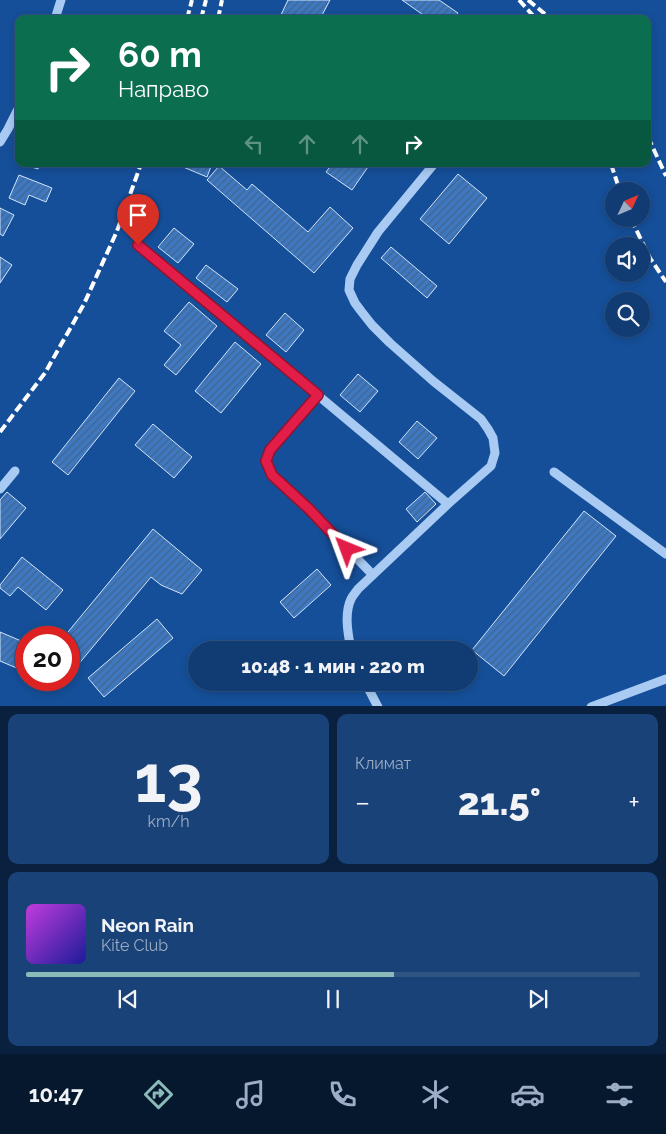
<!DOCTYPE html>
<html lang="ru">
<meta charset="utf-8">
<style>
:root{--surface:#103b73;--page:#194278;--text:#f1f3f6;--muted:#9cadc4;--line:#305585;--accent:#8bbbb9}
body{margin:0;font-family:Raleway,sans-serif;background:var(--page);color:var(--text);height:100vh;display:flex;flex-direction:column;font-size:19px;white-space:nowrap}
*{box-sizing:border-box;margin:0}
p{font-size:16px;color:var(--muted)}
.icon{flex:none;width:28px;height:28px;fill:none;stroke:currentColor;stroke-width:2;stroke-linecap:round;stroke-linejoin:round}
.map{position:relative;height:706px;overflow:hidden}
.side{display:flex;flex-direction:column;gap:8px;padding:8px;background:#09203f;flex:1}
.side>*{flex:none}
.guide{position:absolute;left:15px;top:15px;width:636px;height:152px;border-radius:10px;box-shadow:0 2px 8px #0003,0 0 0 1px var(--line);background:#0b6e4f;color:#fff;overflow:hidden}
.needle{width:32px;rotate:46deg}
.tools{position:absolute;left:605px;top:182px;display:grid;gap:10px}
.tools a{display:grid;place-items:center;width:45px;height:45px;border-radius:50%;background:var(--surface);box-shadow:0 2px 8px #0003,0 0 0 1px var(--line);font-size:25px}
.speed{position:absolute;left:15px;top:626px;display:flex;gap:10px;font-size:25px;font-weight:700;text-align:center}
.speed>*{display:grid;place-content:center;width:65px;height:65px;border-radius:50%;background:var(--surface);box-shadow:0 2px 8px #0003,0 0 0 1px var(--line);line-height:1}
.speed .limit{border:8px solid #d22;background:#fff;color:#111}
.pin{position:absolute;display:grid;place-items:center;width:42px;height:42px;color:#fff;margin:-51px -21px;border-radius:50% 50% 50% 0;rotate:-45deg;box-shadow:0 0 5px #0007}
.pin .icon{rotate:45deg}
.me{position:absolute;width:55px;margin:-28px;rotate:316deg;stroke-linejoin:round;filter:drop-shadow(0 0 4px #0008)}
.turn{display:flex;align-items:center;gap:18px;height:105px;padding:0 20px;font-size:22px}
.turn .icon{width:65px;height:65px;stroke-width:2.5}
.turn b{display:block;font-size:35px;line-height:42px}
.lanes{display:flex;align-items:center;height:48px;padding:0 20px;background:#0003;justify-content:center;gap:25px;direction:ltr}
.lanes .off{opacity:.35}
.big{font-size:38px;font-weight:800;line-height:1.1}
.side .tile{flex:1;display:flex;flex-direction:column;justify-content:center;gap:8px;min-width:0;padding:0 18px;border-radius:10px;background:var(--page)}
.side .dial{align-items:center;gap:0}
.dial b{font-size:65px;line-height:1}
.song{display:flex;align-items:center;gap:15px}
.cover{width:60px;height:60px;border-radius:8px;background:linear-gradient(135deg,hsl(290 70% 55%),hsl(240 70% 35%))}
.played{height:5px;border-radius:2px;background:linear-gradient(90deg,var(--accent) 60%,var(--line) 60%)}
.keys{display:flex;justify-content:space-around;direction:ltr}
.heat{display:flex;justify-content:space-between;align-items:center;font-size:28px;direction:ltr}
.side .tiles{flex:1;display:grid;gap:8px;grid-template-columns:1fr 1fr}
.tile:last-child{grid-column:span 2}
.trip{position:absolute;left:188px;top:641px;width:290px;height:50px;border-radius:25px;background:var(--surface);box-shadow:0 2px 8px #0003,0 0 0 1px var(--line);font-weight:800;line-height:50px;text-align:center}
.tabs{display:flex;height:80px;justify-content:space-around;align-items:center;background:#06182e;color:var(--muted)}
.tabs .icon{width:35px;height:35px}
.tabs .selected{color:var(--accent)}
.tabs b{font-size:22px;color:var(--text)}
.map>svg:first-child{display:block}
.building{fill:url(#building-hatch);stroke:#d1e5fd}
.lines{fill:none;stroke-linecap:round;stroke-linejoin:round}
.minor{stroke:#a9caf2;stroke-width:9}
.rail{stroke:#fff;stroke-width:4;stroke-dasharray:9 4;stroke-linecap:butt}
.route-casing{stroke:#92132f;stroke-width:12}
.route{stroke:#e11d48;stroke-width:9}
</style>
<div class="map">
<svg width="666" height="707" viewBox="0 0 666 707">
<defs>
<pattern id="building-hatch" width="6" height="6" patternUnits="userSpaceOnUse" patternTransform="scale(1.25)"><rect width="6" height="6" fill="#3d78c1"/><path d="M-1 1l2-2M0 6l6-6M5 7l2-2" fill="none" stroke="#44648c"/></pattern>
</defs>
<rect width="100%" height="100%" fill="#154f99"/>
<path class="building" d="M288,0H330L320,19H279Z
M402,0H439L458,13L454,19H429Z
M22,164H40L38,169Z
M176,164H212L207,177Z
M332,164H370L352,190L326,172Z
M219,166L247,190L252,184L308,232L330,207L353,228L314,273L207,180Z
M458,174L487,198L449,244L420,219Z
M19,175L52,188L46,202L29,195L25,205L9,198Z
M0,208L14,215L3,236L0,234Z
M174,228L194,244L178,263L158,247Z
M391,247L437,286L427,298L381,258Z
M0,257L12,265L0,283Z
M206,265L238,289L227,302L196,278Z
M189,302L217,326L176,375L164,365L181,345L164,331Z
M285,313L304,330L286,352L266,335Z
M235,342L261,364L221,413L195,391Z
M358,374L378,391L360,412L340,395Z
M119,378L135,391L68,475L52,462Z
M417,421L437,438L418,459L399,442Z
M153,424L192,457L174,478L135,445Z
M7,492L26,508L0,539V500Z
M425,492L436,504L417,522L406,509Z
M584,511L616,536L504,676L472,650Z
M153,529L202,570L182,594L161,585L151,577L77,666L69,668V638H63Z
M22,557L63,590L46,610L18,587L10,596L0,588V585Z
M317,569L331,585L294,618L280,602Z
M157,619L173,638L104,697L88,678Z
M0,632L26,643V672L0,661Z"/>
<g class="lines">
<path class="minor" d="M55,19L61,0
M0,142L8,129L19,107
M138,245L448,504
M318,395L270,450L266,461L272,475L309,509L373,575
M554,472L666,554
M0,489L15,471
M351,650C348,634 344,614 351,599C353,595 356,592 358,589L448,504L491,466L495,453L493,438L488,429L481,419L433,381L390,343L372,325L361,311L355,303L349,290L350,279L357,265L378,232L434,164
M365,682L378,707
M591,707L666,679"/>
<path class="rail" d="M519,0L536,19
M528,0L551,19
M187,19L192,0
M201,19L206,0
M218,19L222,0
M648,137L666,176
M611,164L620,191
M631,219L650,258L666,282
M0,432L45,373L84,304L117,231L141,164"/>
</g>
<g class="lines">
<g class="route-casing">
<path id="route" d="M138,245L318,395L270,450L266,461L272,475L309,509L347,549"/>
</g>
<use href="#route" class="route"/>
</g>
</svg>
<div class="tools">
<a><svg class="needle" viewBox="-14 -14 28 28"><path d="M0-13l5 13h-10z" fill="#e53935"/><path d="M0 13l5-13h-10z" fill="#9cadc4"/></svg></a>
<a><svg class="icon" aria-label="sound" viewBox="0 0 24 24"><path d="M4 9h4l5-4v14l-5-4H4zM17 9q2 3 0 6"/></svg></a>
<a><svg class="icon" aria-label="search" viewBox="0 0 24 24"><circle cx="10" cy="10" r="6"/><path d="M15 15l6 6"/></svg></a>
</div>
<div class="speed"><div class="limit">20</div></div>
<div class="pin" style="left:138px;top:245px;background:#d93025"><svg class="icon" aria-label="arrive" viewBox="0 0 24 24"><path d="M6 21V4h12l-3 4 3 4H6"/></svg></div>
<svg class="me" style="left:347px;top:549px" viewBox="-20 -20 40 40"><path d="M0-17L14 15 0 8-14 15z" fill="#e11d48" stroke="#fff" stroke-width="4"/></svg>
<div class="trip">10:48 · 1 мин · 220 m</div>
<div class="guide">
<div class="turn"><svg class="icon" aria-label="right" viewBox="0 0 24 24"><path d="M7 20v-9h11M14 6l5 5-5 5"/></svg><div><b>60 m</b>Направо</div></div>
<div class="lanes"><svg class="icon off" aria-label="left" viewBox="0 0 24 24"><path d="M17 20v-9H6M10 6l-5 5 5 5"/></svg><svg class="icon off" aria-label="ahead" viewBox="0 0 24 24"><path d="M12 20V5M6 11l6-6 6 6"/></svg><svg class="icon off" aria-label="ahead" viewBox="0 0 24 24"><path d="M12 20V5M6 11l6-6 6 6"/></svg><svg class="icon" aria-label="right" viewBox="0 0 24 24"><path d="M7 20v-9h11M14 6l5 5-5 5"/></svg></div>
</div>
</div>
<section class="side">
<div class="tiles">
<div class="tile dial"><b>13</b><p>km/h</p></div>
<div class="tile"><p>Климат</p>
<div class="heat"><a>−</a><b class="big">21.5°</b><a>+</a></div>
</div>
<div class="tile">
<div class="song"><i class="cover"></i><div><b>Neon Rain</b><p>Kite Club</p></div></div>
<div class="played"></div>
<div class="keys"><svg class="icon" aria-label="previous" viewBox="0 0 24 24"><path d="M18 5L8 12l10 7zM5 5v14"/></svg><svg class="icon" aria-label="pause" viewBox="0 0 24 24"><path d="M8 5v14M16 5v14"/></svg><svg class="icon" aria-label="next" viewBox="0 0 24 24"><path d="M6 5l10 7-10 7zM19 5v14"/></svg></div>
</div>
</div>
</section>
<nav class="tabs">
<b>10:47</b>
<svg class="icon selected" aria-label="directions" viewBox="0 0 24 24"><path d="M12 3l9 9-9 9-9-9zM9 14v-3h6M13 9l2 2-2 2"/></svg>
<svg class="icon" aria-label="music" viewBox="0 0 24 24"><path d="M9 18V5l10-2v13"/><circle cx="6" cy="18" r="3"/><circle cx="16" cy="16" r="3"/></svg>
<svg class="icon" aria-label="phone" viewBox="0 0 24 24"><path d="M5 4h4l2 5-3 2q2 4 5 5l2-3 5 2v4C11 20 4 13 5 4z"/></svg>
<svg class="icon" aria-label="climate" viewBox="0 0 24 24"><path d="M12 3v18M4 7l16 10M4 17L20 7"/></svg>
<svg class="icon" aria-label="car" viewBox="0 0 24 24"><path d="M5 17H2v-5l4-1 3-4h7l3 4 3 1v5h-3M9 17h6M6 11h13"/><circle cx="7" cy="17" r="2"/><circle cx="17" cy="17" r="2"/></svg>
<svg class="icon" aria-label="filters" viewBox="0 0 24 24"><path d="M4 7h16M4 17h16"/><circle cx="9" cy="7" r="2"/><circle cx="15" cy="17" r="2"/></svg>
</nav>
